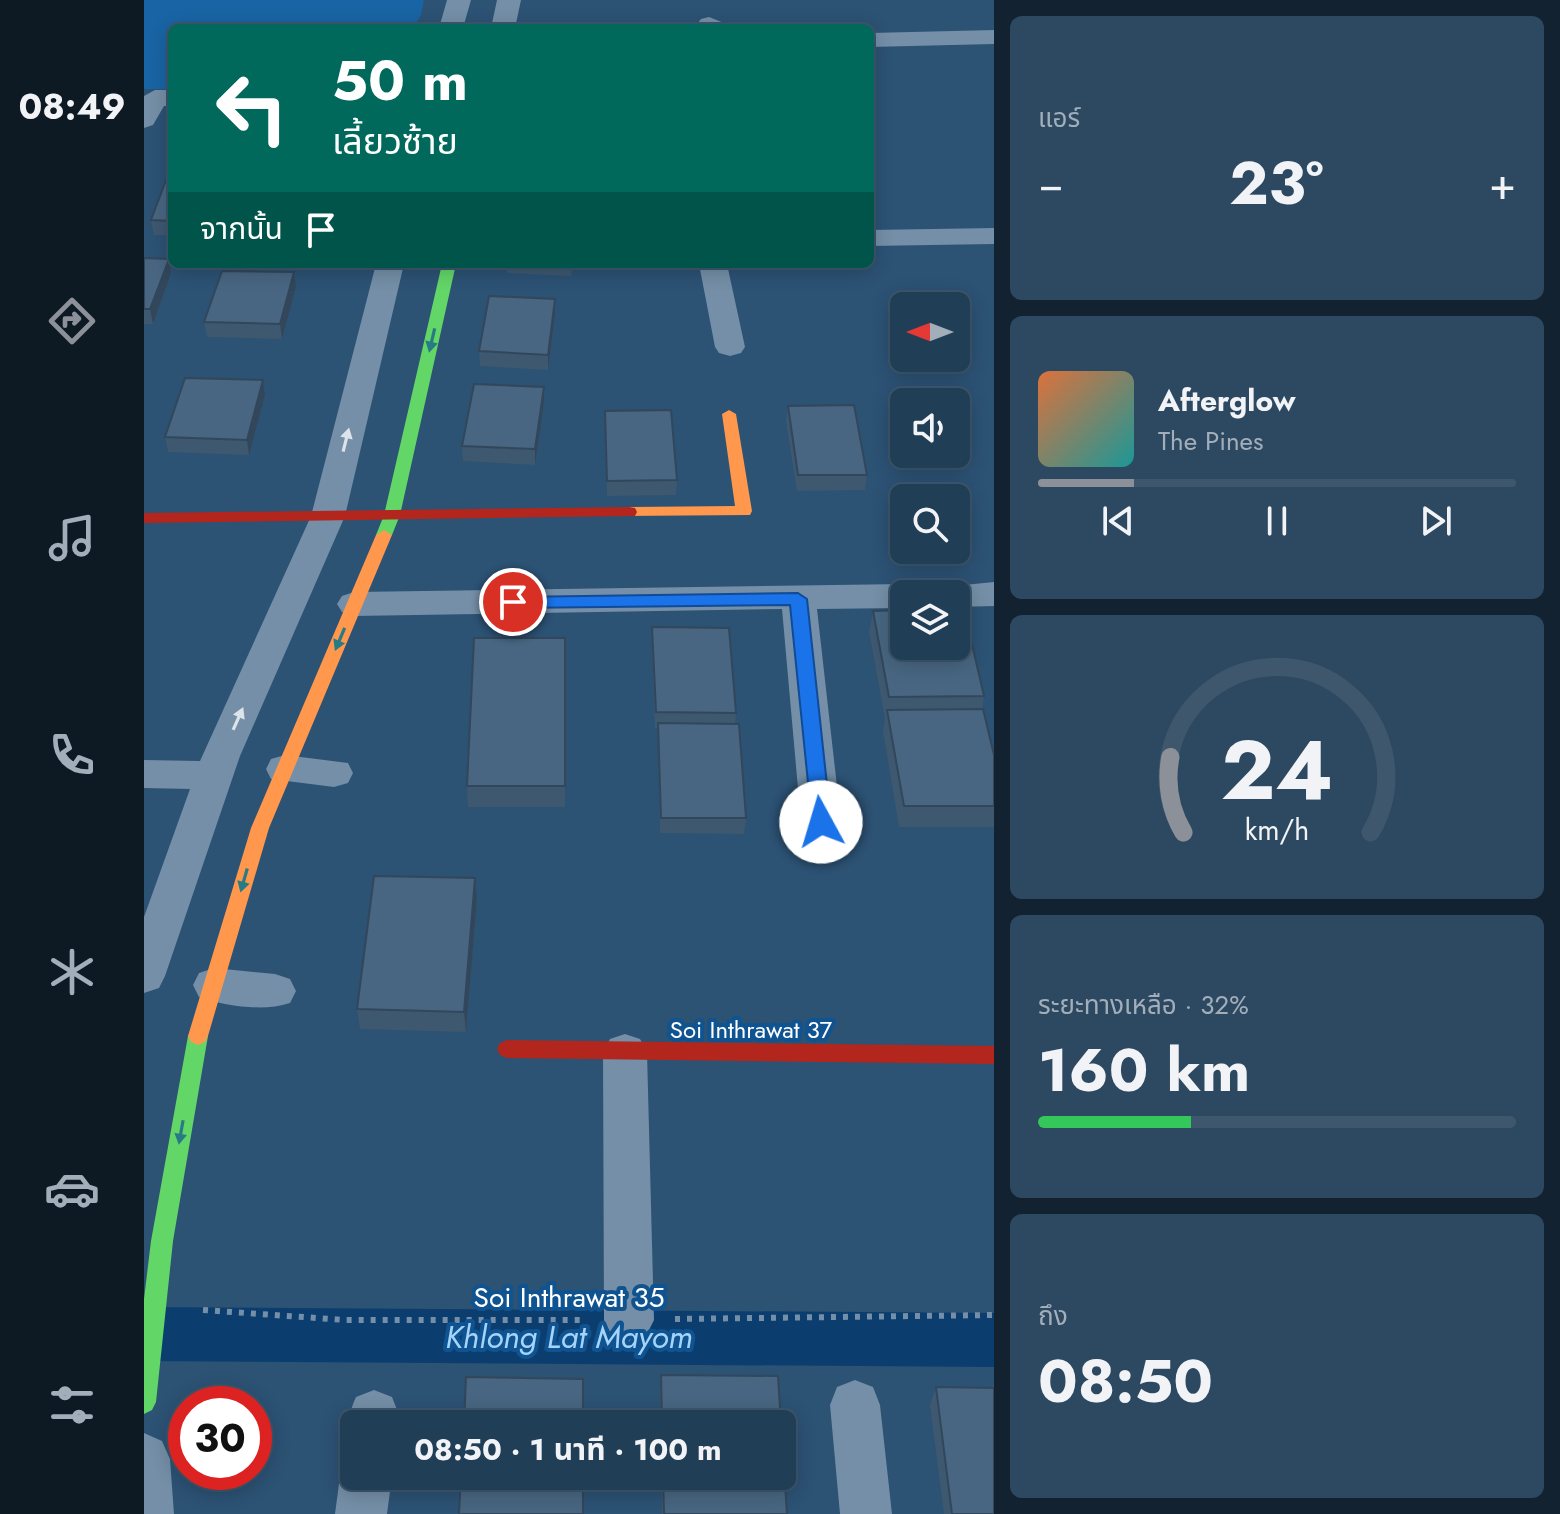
<!DOCTYPE html>
<html lang="th">
<meta charset="utf-8">
<style>
:root{--surface:#213e57;--page:#2d4961;--text:#f1f3f6;--muted:#a2aeba;--line:#3e576d;--accent:#8c9099}
body{margin:0;font-family:Jost,"Noto Sans Thai",sans-serif;background:var(--page);color:var(--text);height:100vh;display:flex;flex-direction:column;font-size:30px;white-space:nowrap}
*{box-sizing:border-box;margin:0}
p{font-size:26px;color:var(--muted)}
.icon{flex:none;width:44px;height:44px;fill:none;stroke:currentColor;stroke-width:2;stroke-linecap:round;stroke-linejoin:round}
.map{position:relative;flex:1;overflow:hidden}
.sheet{display:flex;flex-direction:column;gap:16px;padding:16px;background:#122230;width:566px}
.sheet>*{flex:none}
.guide{position:absolute;left:24px;top:24px;width:706px;height:244px;border-radius:12px;box-shadow:0 4px 20px #0003,0 0 0 2px var(--line);background:#00695c;color:#fff;overflow:hidden}
.needle{width:52px;rotate:270deg}
.fabs{position:absolute;left:746px;top:292px;display:grid;gap:16px}
.fabs a{display:grid;place-items:center;width:80px;height:80px;border-radius:12px;background:var(--surface);box-shadow:0 4px 20px #0003,0 0 0 2px var(--line);font-size:40px}
.speed{position:absolute;left:24px;top:1386px;display:flex;gap:16px;font-size:40px;font-weight:700;text-align:center}
.speed>*{display:grid;place-content:center;width:104px;height:104px;border-radius:50%;background:var(--surface);box-shadow:0 4px 20px #0003,0 0 0 2px var(--line);line-height:1}
.speed .limit{border:12px solid #d22;background:#fff;color:#111}
.pin{position:absolute;display:grid;place-items:center;width:68px;height:68px;color:#fff;margin:-34px;border:4px solid #fff;border-radius:50%;box-shadow:0 2px 8px #0007}
.me{position:absolute;width:88px;margin:-44px;rotate:354deg;stroke-linejoin:round;filter:drop-shadow(0 0 6px #0008)}
.turn{display:flex;align-items:center;gap:28px;height:168px;padding:0 32px;font-size:36px}
.turn .icon{width:104px;height:104px;stroke-width:2.5}
.turn b{display:block;font-size:56px;line-height:68px}
.then{display:flex;align-items:center;height:76px;padding:0 32px;background:#0003;gap:16px;font-size:30px}
.big{font-size:60px;font-weight:700;line-height:1.1}
.sheet .tile{flex:1;display:flex;flex-direction:column;justify-content:center;gap:12px;min-width:0;padding:0 28px;border-radius:12px;background:var(--page)}
.sheet .dial{align-items:center;gap:0}
.dial svg{height:208px;overflow:visible;fill:none;stroke:var(--line);stroke-width:7;stroke-linecap:round;text-anchor:middle}
.dial text{fill:var(--text);stroke:none}
.song{display:flex;align-items:center;gap:24px}
.cover{width:96px;height:96px;border-radius:12px;background:linear-gradient(135deg,hsl(20 70% 55%),hsl(180 70% 35%))}
.played{height:8px;border-radius:4px;background:linear-gradient(90deg,var(--accent) 20%,var(--line) 20%)}
.keys{display:flex;justify-content:space-around;direction:ltr}
.heat{display:flex;justify-content:space-between;align-items:center;font-size:44px;direction:ltr}
.charge{height:12px;border-radius:6px;background:linear-gradient(90deg,#34c759 32%,var(--line) 0)}
.trip{position:absolute;left:196px;top:1410px;width:456px;height:80px;border-radius:12px;background:var(--surface);box-shadow:0 4px 20px #0003,0 0 0 2px var(--line);font-weight:700;line-height:80px;text-align:center}
main{display:flex;flex:1;min-height:0}
.tabs{display:flex;flex-direction:column;width:144px;justify-content:space-around;align-items:center;background:#0d1923;color:var(--muted)}
.tabs .icon{width:56px;height:56px}
.tabs .on{color:var(--accent)}
.tabs b{font-size:36px;color:var(--text)}
.map>svg:first-child{display:block}
.green{fill:#1964a4}
.lines{fill:none;stroke-linecap:round;stroke-linejoin:round}
.canal{fill:#0b3e6e;fill-rule:evenodd}
.path{stroke:#748fa7;stroke-width:6;stroke-dasharray:5 7;stroke-linecap:butt}
.street{fill:#748fa7;fill-rule:evenodd}
.fast{fill:#63d668;fill-rule:evenodd}
.slow{fill:#ff974d;fill-rule:evenodd}
.jam{fill:#b3261e;fill-rule:evenodd}
.wall{fill:#3e5870}
.shaded-wall{fill:#32475b}
.building{fill:#486682;stroke:#32475b;stroke-width:2}
.oneway{fill:#287a85}
.oneway2{fill:#dce3e9}
.route{fill:#1a73e8;stroke:#114b97;stroke-width:2}
.labels{text-anchor:middle;dominant-baseline:central;stroke-width:8;stroke-linejoin:round;paint-order:stroke}
.street-label{font-size:24px;fill:#fff;stroke:#0f5391}
.near-street-label{font-size:28px;fill:#fff;stroke:#0f5391}
.near-water-label{font-size:32px;font-style:italic;fill:#a5d4fb;stroke:#0f5391}
</style>
<main>
<nav class="tabs">
<b>08:49</b>
<svg class="icon on" aria-label="directions" viewBox="0 0 24 24"><path d="M12 3l9 9-9 9-9-9zM9 14v-3h6M13 9l2 2-2 2"/></svg>
<svg class="icon" aria-label="music" viewBox="0 0 24 24"><path d="M9 18V5l10-2v13"/><circle cx="6" cy="18" r="3"/><circle cx="16" cy="16" r="3"/></svg>
<svg class="icon" aria-label="phone" viewBox="0 0 24 24"><path d="M5 4h4l2 5-3 2q2 4 5 5l2-3 5 2v4C11 20 4 13 5 4z"/></svg>
<svg class="icon" aria-label="climate" viewBox="0 0 24 24"><path d="M12 3v18M4 7l16 10M4 17L20 7"/></svg>
<svg class="icon" aria-label="car" viewBox="0 0 24 24"><path d="M5 17H2v-5l4-1 3-4h7l3 4 3 1v5h-3M9 17h6M6 11h13"/><circle cx="7" cy="17" r="2"/><circle cx="17" cy="17" r="2"/></svg>
<svg class="icon" aria-label="filters" viewBox="0 0 24 24"><path d="M4 7h16M4 17h16"/><circle cx="9" cy="7" r="2"/><circle cx="15" cy="17" r="2"/></svg>
</nav>
<div class="map">
<svg width="850" height="1514" viewBox="0 0 850 1514">
<rect width="100%" height="100%" fill="#2c5274"/>
<path class="green" d="M0,0H280L277,15L269,28H28V89H0Z"/>
<g class="lines">
<path class="canal" d="M0,1307L850,1313V1367L0,1361Z"/>
<path class="path" d="M59,1310L201,1320H441
M531,1319L850,1315"/>
<path class="street" d="M303,0H327L319,28H295Z
M353,0H377L371,28H347Z
M565,17L580,23L584,28H556L553,24L557,19Z
M850,30V44L726,47V33Z
M11,90H28V106H20L9,125L0,128V96Z
M850,228V244L726,246V230Z
M232,264H260L201,516L96,756L21,976L15,988L0,993V917L46,789L0,788V760L56,761L167,516Z
M555,264H583L601,347L597,353L586,356L575,353L571,347Z
M850,582V606L812,607V594H795L800,587Z
M760,584L772,588L776,594H760V608L673,609L697,822L691,832L677,837L663,832L657,822L638,609L210,616L198,612L193,604L198,596L210,592Z
M141,755L204,763L209,773L204,783L190,787L127,779L122,769L127,759Z
M70,968L131,974L146,979L152,991L146,1003C119,1012 82,1006 55,997L49,985L55,973Z
M481,1034L496,1039L503,1052L510,1320L502,1336L485,1343L468,1336L460,1320L459,1052L466,1039Z
M711,1380L729,1387L736,1405L748,1514H696L686,1405L693,1387Z
M230,1390L248,1397L255,1415L254,1424H210V1442C202,1423 204,1416 212,1397Z
M0,1433L18,1441L26,1459L30,1514H0Z
M210,1455V1476H248L243,1514H191L196,1476L204,1458Z"/>
<path class="fast" d="M298,264H312L256,515L248,535L240,540L232,535L240,515Z
M54,1027L61,1030L64,1036L29,1241L12,1402L8,1410L0,1414V1299L7,1241L44,1036L47,1030Z"/>
<path class="slow" d="M585,410L592,414L608,511L606,515L479,516L477,512L479,508L485,507L591,506L578,414Z
M240,530L248,535L125,828L64,1036L61,1042L54,1045L47,1042L44,1036L107,828L232,535Z"/>
<path class="jam" d="M485,507L491,508L493,512L491,516L0,523V513Z
M363,1040L850,1046V1064L363,1058L356,1055L353,1049L356,1043Z"/>
</g>
<path class="wall" d="M28,146V171H26L24,157Z
M28,175V235H10L7,220Z
M0,258L27,273L9,324H0Z
M362,264H429L427,276L363,273Z
M150,272L152,287L138,339L63,337L60,322Z
M411,314L404,370L336,366L335,351Z
M119,380L121,395L105,455L24,452L21,437Z
M400,402L391,465L319,461L318,446Z
M644,406L723,475L721,490L653,491L642,421Z
M461,411L533,480L532,495L463,496Z
M729,611L840,696L838,709L850,755V827H755L739,731L741,719L725,632Z
M508,627L592,713L591,724L602,818L600,834L516,833L514,728H511L508,643Z
M421,638V807H324L323,786Z
M331,878L333,899L322,1032L216,1029L213,1009Z
M517,1375L637,1424H516V1393Z
M792,1387L850,1514H800L786,1405Z
M517,1476H638L643,1514H518Z"/>
<path class="shaded-wall" d="M25,259L27,273L9,324L6,309Z
M150,272L152,287L138,339L136,324Z
M411,299V314L404,370V355Z
M119,380L121,395L105,455L103,440Z
M400,387V402L391,465V449Z
M331,878L333,899L322,1032L320,1012Z"/>
<path class="building" d="M28,146V157H24Z
M24,175H28V221L7,220Z
M0,258L25,259L6,309H0Z
M78,271L150,272L136,324L60,322Z
M345,296L411,299L404,355L335,351Z
M41,378L119,380L103,440L21,437Z
M330,384L400,387L391,449L318,446Z
M710,405L723,475H654L644,406Z
M527,410L533,480L463,481L461,411Z
M760,610V646H812V610H820L840,696L745,697L729,611Z
M508,627L585,628L592,713L512,712Z
M330,638H421V786H323Z
M839,709L850,755V806H760L743,710Z
M514,723L595,724L602,818H517Z
M230,876L331,878L320,1012L213,1009Z
M517,1375L634,1376L637,1424H518Z
M322,1377L439,1379V1424H320Z
M792,1387L850,1388V1514H808Z
M638,1439L643,1514H520L519,1476H638Z
M317,1476H439V1514H315Z"/>
<defs><path id="oneway-solid" d="M-6-.8H1V-3.2L6.5 0L1 3.2V.8H-6Z" transform="scale(2)"/></defs>
<g class="oneway">
<use href="#oneway-solid" transform="translate(288 340) rotate(103)"/>
<use href="#oneway-solid" transform="translate(196 639) rotate(113)"/>
<use href="#oneway-solid" transform="translate(100 880) rotate(106)"/>
<use href="#oneway-solid" transform="translate(37 1132) rotate(100)"/>
</g>
<g class="oneway2">
<use href="#oneway-solid" transform="translate(202 440) rotate(-76)"/>
<use href="#oneway-solid" transform="translate(94 719) rotate(-66)"/>
</g>
<path class="route" d="M654,593L663,599L687,822L677,830L668,822L646,605L369,608L360,602L369,597Z"/>
<g class="labels">
<g class="street-label">
<text x="607" y="1029">Soi Inthrawat 37</text>
</g>
<g class="near-street-label">
<text x="425" y="1297">Soi Inthrawat 35</text>
</g>
<g class="near-water-label">
<text x="425" y="1337">Khlong Lat Mayom</text>
</g>
</g>
</svg>
<div class="fabs">
<a><svg class="needle" viewBox="-14 -14 28 28"><path d="M0-13l5 13h-10z" fill="#e53935"/><path d="M0 13l5-13h-10z" fill="#a2aeba"/></svg></a>
<a><svg class="icon" aria-label="sound" viewBox="0 0 24 24"><path d="M4 9h4l5-4v14l-5-4H4zM17 9q2 3 0 6"/></svg></a>
<a><svg class="icon" aria-label="search" viewBox="0 0 24 24"><circle cx="10" cy="10" r="6"/><path d="M15 15l6 6"/></svg></a>
<a><svg class="icon" aria-label="layers" viewBox="0 0 24 24"><path d="M12 4l9 5-9 5-9-5zM3 14l9 5 9-5"/></svg></a>
</div>
<div class="speed"><div class="limit">30</div></div>
<div class="pin" style="left:369px;top:602px;background:#d93025"><svg class="icon" aria-label="arrive" viewBox="0 0 24 24"><path d="M6 21V4h12l-3 4 3 4H6"/></svg></div>
<svg class="me" style="left:677px;top:822px" viewBox="-20 -20 40 40"><circle r="19" fill="#fff"/><path d="M0-13L10 11 0 6-10 11z" fill="#1a73e8"/></svg>
<div class="trip">08:50 · 1 นาที · 100 m</div>
<div class="guide">
<div class="turn"><svg class="icon" aria-label="left" viewBox="0 0 24 24"><path d="M17 20v-9H6M10 6l-5 5 5 5"/></svg><div><b>50 m</b>เลี้ยวซ้าย</div></div>
<div class="then">จากนั้น<svg class="icon" aria-label="arrive" viewBox="0 0 24 24"><path d="M6 21V4h12l-3 4 3 4H6"/></svg></div>
</div>
</div>
<section class="sheet">
<div class="tile"><p>แอร์</p>
<div class="heat"><a>−</a><b class="big">23°</b><a>+</a></div>
</div>
<div class="tile">
<div class="song"><i class="cover"></i><div><b>Afterglow</b><p>The Pines</p></div></div>
<div class="played"></div>
<div class="keys"><svg class="icon" aria-label="previous" viewBox="0 0 24 24"><path d="M18 5L8 12l10 7zM5 5v14"/></svg><svg class="icon" aria-label="pause" viewBox="0 0 24 24"><path d="M8 5v14M16 5v14"/></svg><svg class="icon" aria-label="next" viewBox="0 0 24 24"><path d="M6 5l10 7-10 7zM19 5v14"/></svg></div>
</div>
<div class="tile dial"><svg viewBox="0 0 100 80">
<path d="M14 69A42 42 0 1 1 86 69"/>
<path d="M14 69A42 42 0 0 1 9 40" stroke="#8c9099"/>
<text x="50" y="56" font-size="32" font-weight="700">24</text>
<text x="50" y="72" font-size="11">km/h</text>
</svg></div>
<div class="tile"><p>ระยะทางเหลือ · 32%</p><b class="big">160 km</b><div class="charge"></div></div>
<div class="tile"><p>ถึง</p><b class="big">08:50</b></div>
</section>
</main>
